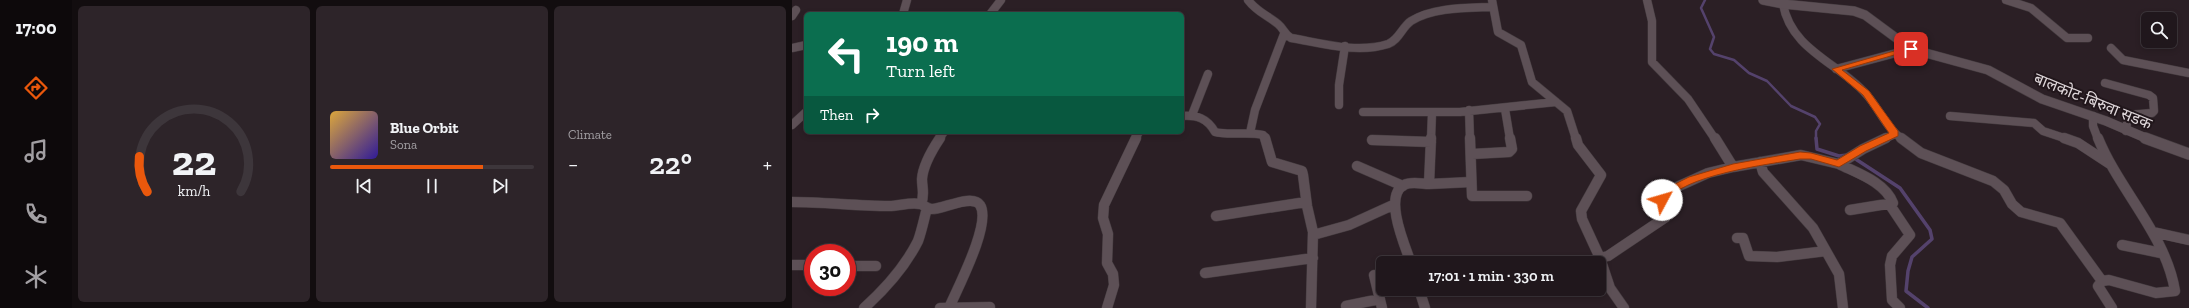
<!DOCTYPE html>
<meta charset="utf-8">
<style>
:root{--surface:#20171c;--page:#2d2429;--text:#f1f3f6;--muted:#a29fa3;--line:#3d363b;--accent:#ea580c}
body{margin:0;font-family:"Zilla Slab","Noto Sans Devanagari",serif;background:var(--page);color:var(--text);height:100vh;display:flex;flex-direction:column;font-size:15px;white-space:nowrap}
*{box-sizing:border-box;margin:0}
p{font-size:13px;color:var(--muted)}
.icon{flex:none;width:22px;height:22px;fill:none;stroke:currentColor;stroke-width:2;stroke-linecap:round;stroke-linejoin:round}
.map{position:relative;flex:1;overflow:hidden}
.panel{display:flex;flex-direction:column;gap:6px;padding:6px;background:#120d0f;width:720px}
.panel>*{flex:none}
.top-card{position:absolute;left:12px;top:12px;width:380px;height:122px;border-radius:6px;box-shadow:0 2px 6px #0003,0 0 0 1px var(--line);background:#0b6e4f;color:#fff;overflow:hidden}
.buttons{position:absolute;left:1349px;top:12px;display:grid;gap:8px}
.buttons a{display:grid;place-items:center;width:36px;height:36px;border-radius:6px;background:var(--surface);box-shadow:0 2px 6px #0003,0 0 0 1px var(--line);font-size:20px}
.speed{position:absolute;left:12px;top:244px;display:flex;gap:8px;font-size:20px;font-weight:700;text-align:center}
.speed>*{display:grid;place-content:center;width:52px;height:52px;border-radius:50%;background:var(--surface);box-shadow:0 2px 6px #0003,0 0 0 1px var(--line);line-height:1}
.speed .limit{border:6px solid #d22;background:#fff;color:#111}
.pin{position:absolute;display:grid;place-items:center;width:34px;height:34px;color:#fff;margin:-17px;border-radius:8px;box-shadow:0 2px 6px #0006}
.me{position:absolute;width:44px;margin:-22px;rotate:51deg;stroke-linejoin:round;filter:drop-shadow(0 0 3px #0008)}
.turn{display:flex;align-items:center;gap:14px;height:84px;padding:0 16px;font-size:18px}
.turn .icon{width:52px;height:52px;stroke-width:2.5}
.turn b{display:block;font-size:28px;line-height:34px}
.then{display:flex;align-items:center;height:38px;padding:0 16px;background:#0003;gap:8px;font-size:15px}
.big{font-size:30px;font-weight:600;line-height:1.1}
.panel .tile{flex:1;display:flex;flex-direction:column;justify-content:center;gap:6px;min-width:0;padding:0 14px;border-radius:6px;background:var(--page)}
.panel .dial{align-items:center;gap:0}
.dial svg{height:104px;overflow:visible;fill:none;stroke:var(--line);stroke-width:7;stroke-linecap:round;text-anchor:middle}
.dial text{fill:var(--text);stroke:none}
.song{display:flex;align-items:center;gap:12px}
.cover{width:48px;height:48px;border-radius:6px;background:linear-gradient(135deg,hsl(40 70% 55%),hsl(250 70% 35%))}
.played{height:4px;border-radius:2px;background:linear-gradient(90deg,var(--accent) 75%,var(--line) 75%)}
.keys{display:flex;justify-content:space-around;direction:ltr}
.heat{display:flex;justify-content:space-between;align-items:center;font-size:22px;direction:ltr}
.panel .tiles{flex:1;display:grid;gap:6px;grid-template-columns:repeat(3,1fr)}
.trip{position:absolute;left:584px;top:256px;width:230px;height:40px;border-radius:6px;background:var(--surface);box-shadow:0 2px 6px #0003,0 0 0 1px var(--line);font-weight:600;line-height:40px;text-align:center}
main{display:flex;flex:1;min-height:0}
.tab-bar{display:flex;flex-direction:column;width:72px;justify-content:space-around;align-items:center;background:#0d090b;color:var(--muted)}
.tab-bar .icon{width:28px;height:28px}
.tab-bar .selected{color:var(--accent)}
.tab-bar b{font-size:18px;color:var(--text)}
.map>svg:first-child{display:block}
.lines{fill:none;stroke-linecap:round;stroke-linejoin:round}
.stream-far1{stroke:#54426c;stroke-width:2.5}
.stream{stroke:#54426c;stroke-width:3.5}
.minor-far1-casing{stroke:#443b3f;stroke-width:9}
.minor-casing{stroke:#443b3f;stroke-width:11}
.secondary-far1-casing{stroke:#443b3f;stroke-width:10}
.secondary-casing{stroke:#443b3f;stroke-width:12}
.minor-far1{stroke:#5d5056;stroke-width:8}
.minor{stroke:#5d5056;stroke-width:10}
.secondary-far1{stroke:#5d5056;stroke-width:9}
.secondary{stroke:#5d5056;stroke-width:11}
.route{fill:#ea580c;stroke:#983908}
.labels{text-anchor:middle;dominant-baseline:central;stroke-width:4;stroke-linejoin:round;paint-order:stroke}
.street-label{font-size:16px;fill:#e0d8db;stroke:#21161b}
</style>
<main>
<nav class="tab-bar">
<b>17:00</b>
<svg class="icon selected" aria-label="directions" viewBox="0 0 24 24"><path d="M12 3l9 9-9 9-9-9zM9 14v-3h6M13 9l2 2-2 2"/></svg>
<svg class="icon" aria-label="music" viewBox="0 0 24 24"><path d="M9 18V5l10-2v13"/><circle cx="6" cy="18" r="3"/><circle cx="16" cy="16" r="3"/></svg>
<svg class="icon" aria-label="phone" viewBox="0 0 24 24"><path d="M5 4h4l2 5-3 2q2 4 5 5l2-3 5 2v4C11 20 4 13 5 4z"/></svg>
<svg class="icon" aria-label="climate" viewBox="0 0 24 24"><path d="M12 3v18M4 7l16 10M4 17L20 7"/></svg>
</nav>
<section class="panel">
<div class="tiles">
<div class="tile dial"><svg viewBox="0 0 100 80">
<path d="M14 69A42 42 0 1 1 86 69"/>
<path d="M14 69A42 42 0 0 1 8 42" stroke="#ea580c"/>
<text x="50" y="56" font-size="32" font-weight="700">22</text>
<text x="50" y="72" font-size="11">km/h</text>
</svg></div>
<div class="tile">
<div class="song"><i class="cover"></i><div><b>Blue Orbit</b><p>Sona</p></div></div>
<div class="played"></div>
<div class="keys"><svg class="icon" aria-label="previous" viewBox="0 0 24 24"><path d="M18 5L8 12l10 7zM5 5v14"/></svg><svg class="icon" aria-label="pause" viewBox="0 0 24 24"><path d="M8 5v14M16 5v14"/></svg><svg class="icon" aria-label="next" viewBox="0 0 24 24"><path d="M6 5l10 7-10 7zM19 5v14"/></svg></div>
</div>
<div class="tile"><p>Climate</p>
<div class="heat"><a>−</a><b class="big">22°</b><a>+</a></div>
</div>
</div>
</section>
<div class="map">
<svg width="1397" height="308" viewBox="0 0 1397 308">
<rect width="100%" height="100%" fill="#2b1f25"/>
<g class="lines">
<path class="stream-far1" d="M913,0L909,8L922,37L918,49L922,54L942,60L957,73L975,81L999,106L1023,117L1028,124L1024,131V139"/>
<path class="stream" d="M1024,138L1025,149L1047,156L1055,155
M1062,158L1108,188L1138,230L1140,239L1120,257L1116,271L1114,291L1136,308"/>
<g class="minor-far1-casing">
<path id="minor-far1" d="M456,0C465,12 475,15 486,24C492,29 492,34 499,38C529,43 565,54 596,44C607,40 610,27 619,21C641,7 675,8 700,7
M700,0L706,32L729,45L740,82L775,111L784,139
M855,0L860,21V62L896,99L923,139
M1214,0L1239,8L1275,38H1296
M991,4C999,50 1047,63 1074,94C1087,108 1094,128 1110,139
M199,13L209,0
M111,14L115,0
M0,16L4,10
M0,48L14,45
M1319,48L1331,60L1397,73
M1044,69L1119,49
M1313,83L1357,95L1361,98L1362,111L1360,113L1336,115L1334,131
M547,105V85L553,46
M713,109L718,139
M677,110L678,139
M571,112H668L764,102
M400,115L416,74
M390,116C405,115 415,118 423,132C439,136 455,131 471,135L474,139
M1158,116L1242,123L1251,131L1275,139
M1301,116V126L1306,139
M0,125L14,112
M458,133L463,110L492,34
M147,139L152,132
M343,139L347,132
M639,139L640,113
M1092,139L1103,134"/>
</g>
<g class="minor-casing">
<path id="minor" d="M473,138L480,162L510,171L511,175L515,206L521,232L519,308
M639,138L637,184L679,182
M678,138L680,196H735
M784,138L786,145L809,175L789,211L790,219L808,258L818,288L832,308
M923,138L941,167
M1109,138L1129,153L1201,181L1212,190L1220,204L1229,212L1268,223L1310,281
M1272,138L1286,143L1318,164
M1306,138C1327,190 1374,235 1383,291L1364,293L1317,280L1310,281L1306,286L1320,308
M580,140L639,142
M680,154L717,152L720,149L718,138
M968,162L971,172L1021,228L1047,274L1051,308
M1047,164C1065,173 1093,182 1101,203L1058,210
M565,166L611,186
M0,202C32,202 65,206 97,206C107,206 118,202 128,204C132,205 134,208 139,209C150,210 180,193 188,205C200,223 165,289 157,308
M129,204C133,195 130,188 130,179C131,165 140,150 148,138
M1098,205L1118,235L1100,256L1098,265L1100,300L1108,308
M424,216L514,202
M1361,232L1397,240
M521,235L557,225L601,205
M945,238H951L957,256L985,257L1034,251
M1330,245L1369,253
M808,258L816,256L874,217L875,214L870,196L876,191L916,173L941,167L1009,155L1047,164L1071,149L1094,138
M619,263C613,246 591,196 612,185C619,181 630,184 637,184
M0,265H21
M55,266H84
M413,273L521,258
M582,275L590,308
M627,289L633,308
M554,306L588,299
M72,308C92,290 114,265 126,241C130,230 132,219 135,208
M148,308L198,307
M315,308L322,285L321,274L315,263L316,234L311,218L312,205L344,138"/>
</g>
<g class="secondary-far1-casing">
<path id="secondary-far1" d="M971,0L991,4L1062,11L1073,15L1119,49L1196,70L1250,99L1314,121L1356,139"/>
</g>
<g class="secondary-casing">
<path id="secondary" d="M1353,138L1397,154"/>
</g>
<use href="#minor-far1" class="minor-far1"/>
<use href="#minor" class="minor"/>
<use href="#secondary-far1" class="secondary-far1"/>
<use href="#secondary" class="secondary"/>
</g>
<path class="route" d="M1116,47L1123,49L1050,70L1077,91L1106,131V136L1074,151L1047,167L1019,159H1008C978,164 888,175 873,203H866L865,200L869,191L897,177L941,164L1008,152L1019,153L1045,160L1068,146L1097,133L1071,95L1040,69Z"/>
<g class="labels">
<g class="street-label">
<text transform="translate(1301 101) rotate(22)">बालकोट-बिरुवा सडक</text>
</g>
</g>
</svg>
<div class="buttons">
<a><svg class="icon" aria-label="search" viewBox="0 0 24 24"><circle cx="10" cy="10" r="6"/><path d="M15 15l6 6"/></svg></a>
</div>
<div class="speed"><div class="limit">30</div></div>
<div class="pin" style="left:1119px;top:49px;background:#d93025"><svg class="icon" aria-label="arrive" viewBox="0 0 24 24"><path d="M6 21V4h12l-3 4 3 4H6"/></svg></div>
<svg class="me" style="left:870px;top:200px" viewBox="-20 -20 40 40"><circle r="19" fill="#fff"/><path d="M0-13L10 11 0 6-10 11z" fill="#ea580c"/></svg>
<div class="trip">17:01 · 1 min · 330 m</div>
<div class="top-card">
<div class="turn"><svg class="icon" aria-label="left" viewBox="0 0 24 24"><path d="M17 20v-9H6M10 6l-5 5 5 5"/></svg><div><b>190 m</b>Turn left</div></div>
<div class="then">Then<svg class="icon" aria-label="right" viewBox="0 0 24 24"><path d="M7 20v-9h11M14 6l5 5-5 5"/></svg></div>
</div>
</div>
</main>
